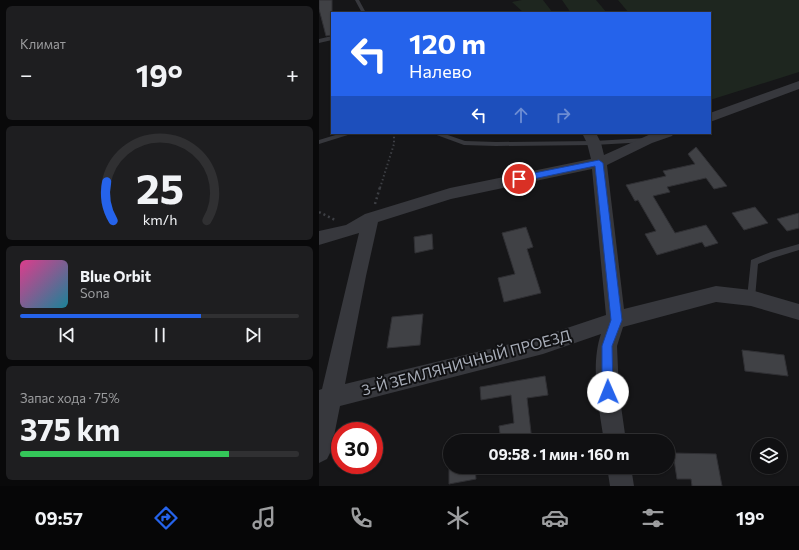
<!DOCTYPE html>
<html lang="ru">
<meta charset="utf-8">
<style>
:root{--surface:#101012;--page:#1e1e20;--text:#f1f3f6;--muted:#9c9d9f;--line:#303032;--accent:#2563eb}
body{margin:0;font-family:Commissioner,sans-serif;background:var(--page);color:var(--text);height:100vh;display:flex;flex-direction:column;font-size:15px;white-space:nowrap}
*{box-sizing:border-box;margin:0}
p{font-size:13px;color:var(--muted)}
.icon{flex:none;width:22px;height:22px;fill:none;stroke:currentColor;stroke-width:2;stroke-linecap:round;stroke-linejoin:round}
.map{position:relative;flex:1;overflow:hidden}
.drawer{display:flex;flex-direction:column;gap:6px;padding:6px;background:#09090a;width:319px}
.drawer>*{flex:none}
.top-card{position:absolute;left:12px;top:12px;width:380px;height:122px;border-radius:0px;box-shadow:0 1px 3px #0004,0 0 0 1px var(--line);background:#2563eb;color:#fff;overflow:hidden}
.buttons{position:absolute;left:432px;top:438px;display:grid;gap:8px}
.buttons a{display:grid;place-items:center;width:36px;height:36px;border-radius:50%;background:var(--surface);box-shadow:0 1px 3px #0004,0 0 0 1px var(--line);font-size:20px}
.speed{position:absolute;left:12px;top:422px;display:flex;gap:8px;font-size:20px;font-weight:700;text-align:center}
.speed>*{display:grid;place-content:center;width:52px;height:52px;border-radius:50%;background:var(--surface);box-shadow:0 1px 3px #0004,0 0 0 1px var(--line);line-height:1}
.speed .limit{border:6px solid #d22;background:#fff;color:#111}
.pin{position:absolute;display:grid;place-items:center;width:34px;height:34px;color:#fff;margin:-17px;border:2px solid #fff;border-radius:50%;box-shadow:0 1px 4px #0007}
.me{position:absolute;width:44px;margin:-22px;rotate:359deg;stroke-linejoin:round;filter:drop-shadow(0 0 3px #0008)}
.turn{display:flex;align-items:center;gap:14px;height:84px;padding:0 12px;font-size:18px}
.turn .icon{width:52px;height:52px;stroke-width:2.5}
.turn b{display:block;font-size:28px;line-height:34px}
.lanes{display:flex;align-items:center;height:38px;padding:0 12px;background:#0003;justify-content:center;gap:20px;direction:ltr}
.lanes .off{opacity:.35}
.big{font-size:30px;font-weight:700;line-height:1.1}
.drawer .card{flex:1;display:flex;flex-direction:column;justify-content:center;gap:6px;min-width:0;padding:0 14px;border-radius:6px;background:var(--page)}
.drawer .dial{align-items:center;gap:0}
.dial svg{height:104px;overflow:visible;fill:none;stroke:var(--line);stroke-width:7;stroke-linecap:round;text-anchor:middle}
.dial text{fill:var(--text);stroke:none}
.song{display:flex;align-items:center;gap:12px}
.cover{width:48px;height:48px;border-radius:6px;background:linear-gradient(135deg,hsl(330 70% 55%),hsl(190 70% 35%))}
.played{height:4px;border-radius:2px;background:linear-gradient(90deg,var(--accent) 65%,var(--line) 65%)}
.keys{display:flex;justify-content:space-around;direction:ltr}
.heat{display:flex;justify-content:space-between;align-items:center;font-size:22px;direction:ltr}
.charge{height:6px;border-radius:3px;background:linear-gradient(90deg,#34c759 75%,var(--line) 0)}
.trip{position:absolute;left:124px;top:434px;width:232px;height:40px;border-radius:20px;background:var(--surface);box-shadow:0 1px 3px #0004,0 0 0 1px var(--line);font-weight:700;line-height:40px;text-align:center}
.tabs{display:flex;height:64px;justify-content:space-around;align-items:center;background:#060607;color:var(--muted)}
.tabs .icon{width:28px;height:28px}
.tabs .selected{color:var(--accent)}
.tabs b{font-size:18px;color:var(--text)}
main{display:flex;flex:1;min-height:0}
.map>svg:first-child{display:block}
.green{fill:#1e261f}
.building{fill:#404145;stroke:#303034}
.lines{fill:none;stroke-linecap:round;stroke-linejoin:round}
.path-far1{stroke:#3d3f44;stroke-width:2;stroke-dasharray:1.5 2.5;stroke-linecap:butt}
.path{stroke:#3d3f44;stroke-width:2.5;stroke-dasharray:2 3;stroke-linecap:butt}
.service{fill:#37383d;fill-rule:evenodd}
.minor{fill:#37383d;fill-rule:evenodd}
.route{fill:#2563eb;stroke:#184099}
.labels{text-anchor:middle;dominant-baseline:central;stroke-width:4;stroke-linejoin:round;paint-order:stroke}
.street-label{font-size:15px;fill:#a8adb8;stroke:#111113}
</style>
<main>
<section class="drawer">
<div class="card"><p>Климат</p>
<div class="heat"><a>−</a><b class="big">19°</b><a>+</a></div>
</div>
<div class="card dial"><svg viewBox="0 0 100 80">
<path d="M14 69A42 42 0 1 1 86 69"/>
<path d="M14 69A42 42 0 0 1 9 39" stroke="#2563eb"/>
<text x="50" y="56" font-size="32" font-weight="700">25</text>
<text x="50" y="72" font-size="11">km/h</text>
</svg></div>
<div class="card">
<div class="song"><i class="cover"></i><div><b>Blue Orbit</b><p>Sona</p></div></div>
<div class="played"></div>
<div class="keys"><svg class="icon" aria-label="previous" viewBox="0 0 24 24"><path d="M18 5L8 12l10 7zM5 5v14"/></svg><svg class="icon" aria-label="pause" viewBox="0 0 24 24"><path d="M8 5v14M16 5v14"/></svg><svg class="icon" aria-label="next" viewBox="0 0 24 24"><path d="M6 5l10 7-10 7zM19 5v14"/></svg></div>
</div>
<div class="card"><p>Запас хода · 75%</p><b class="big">375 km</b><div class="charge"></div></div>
</section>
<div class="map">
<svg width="480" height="486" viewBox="0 0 480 486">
<rect width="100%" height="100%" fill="#161618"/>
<path class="green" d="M203,0H224L234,13H205L193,2Z
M243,0H277L288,13H252Z
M299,0H480V72L391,100V13H310Z"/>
<path class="building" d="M0,0H13V35L7,36L0,9Z
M377,147L408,186L395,189L387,178L348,187L351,192L334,196L356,233L387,225L399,243L386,247L383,242L338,255L326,234L337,231L319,200L316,201L307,185L347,176L344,171L376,164L369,154Z
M436,207L449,223L425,230L413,213Z
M480,213V228L468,231L458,219Z
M207,227L214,247L208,249L222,293L185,302L179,278L196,274L183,233Z
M113,234L114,249L96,253L95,237Z
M104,314L101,345L68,348L73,317Z
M423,350L465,355L469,376L426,371Z
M226,376L229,395L208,398L213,441H182L180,426L195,423L192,395L162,400L161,387Z
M354,453L397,454L403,486H373L372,479H358Z
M130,467H156L157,479L130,484Z"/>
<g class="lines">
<path class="path-far1" d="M61,188L75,144V133"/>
<path class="path" d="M56,204L61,187
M0,212L16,220"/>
<path class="service" d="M36,0H40L47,13H43Z
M13,36V40L0,43V39Z
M23,133H33L32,134L0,144V140Z
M114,133H123L146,141L177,142L275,141L328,138L331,140L328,142L275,145L177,146L145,145L115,134Z
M480,244V250L454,258L439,264L436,298L435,301L432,302L429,301L428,298L432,260L452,252Z"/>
<path class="minor" d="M480,81V89L391,122V113Z
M263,133H277L282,143L285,155L334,133H355L353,136L333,143L288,165L305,309L397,286L432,290L480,304V320L432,306L397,302L304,327L298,346L300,392L307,441H285C280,408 271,365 282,334L224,354L21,406L12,451L8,459L0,463V390L3,389L40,233L0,245V231L27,225L46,214L131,188L272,159L268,143ZM273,169L287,315L224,336L26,384L47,276L59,222L132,199Z
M288,467H312L315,486H291Z"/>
</g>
<path class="route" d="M280,160L284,163L303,320L293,346L294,392L293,396L289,398L285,396L283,392V346L292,320L276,166L200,182L196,179L200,176Z"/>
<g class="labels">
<g class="street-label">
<text transform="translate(147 362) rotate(-15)">3-Й ЗЕМЛЯНИЧНЫЙ ПРОЕЗД</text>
</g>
</g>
</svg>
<div class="buttons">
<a><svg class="icon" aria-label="layers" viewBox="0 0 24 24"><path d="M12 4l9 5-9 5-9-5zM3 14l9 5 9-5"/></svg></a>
</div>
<div class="speed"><div class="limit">30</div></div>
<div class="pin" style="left:200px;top:179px;background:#d93025"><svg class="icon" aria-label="arrive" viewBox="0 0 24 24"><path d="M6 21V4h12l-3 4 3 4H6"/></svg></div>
<svg class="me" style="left:289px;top:392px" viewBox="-20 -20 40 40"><circle r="19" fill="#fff"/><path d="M0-13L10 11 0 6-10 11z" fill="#2563eb"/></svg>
<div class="trip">09:58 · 1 мин · 160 m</div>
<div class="top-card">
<div class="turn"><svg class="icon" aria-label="left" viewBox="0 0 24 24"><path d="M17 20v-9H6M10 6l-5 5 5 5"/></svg><div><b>120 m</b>Налево</div></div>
<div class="lanes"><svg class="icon" aria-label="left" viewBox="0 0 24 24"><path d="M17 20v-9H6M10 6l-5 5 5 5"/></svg><svg class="icon off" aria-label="ahead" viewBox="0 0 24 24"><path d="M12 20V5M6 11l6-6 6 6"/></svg><svg class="icon off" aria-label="right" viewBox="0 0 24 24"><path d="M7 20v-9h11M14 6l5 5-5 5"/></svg></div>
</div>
</div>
</main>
<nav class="tabs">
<b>09:57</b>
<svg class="icon selected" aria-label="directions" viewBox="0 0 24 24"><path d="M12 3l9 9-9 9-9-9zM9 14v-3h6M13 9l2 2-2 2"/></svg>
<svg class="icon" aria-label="music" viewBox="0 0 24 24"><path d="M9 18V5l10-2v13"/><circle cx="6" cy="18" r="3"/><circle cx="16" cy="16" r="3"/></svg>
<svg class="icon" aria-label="phone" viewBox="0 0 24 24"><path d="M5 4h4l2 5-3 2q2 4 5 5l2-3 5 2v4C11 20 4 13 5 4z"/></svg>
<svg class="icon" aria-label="climate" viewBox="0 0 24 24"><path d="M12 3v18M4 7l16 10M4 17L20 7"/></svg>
<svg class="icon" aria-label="car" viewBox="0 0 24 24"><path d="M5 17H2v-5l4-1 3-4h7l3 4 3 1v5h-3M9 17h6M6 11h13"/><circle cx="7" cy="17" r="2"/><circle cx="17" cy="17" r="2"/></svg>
<svg class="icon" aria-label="filters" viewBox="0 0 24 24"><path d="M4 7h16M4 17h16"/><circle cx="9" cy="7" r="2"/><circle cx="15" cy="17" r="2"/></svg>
<b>19°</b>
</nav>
